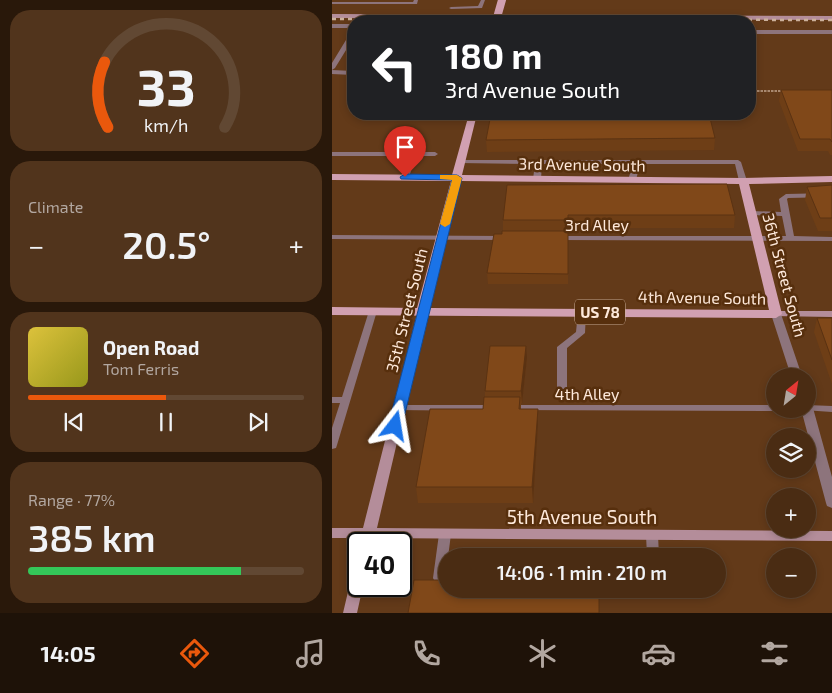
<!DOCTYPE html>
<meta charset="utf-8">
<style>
:root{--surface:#4a2c13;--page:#51341c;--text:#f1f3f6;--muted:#b2a7a0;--line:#614833;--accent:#ea580c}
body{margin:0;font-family:"Exo 2",sans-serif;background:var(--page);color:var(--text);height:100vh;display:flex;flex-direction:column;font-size:19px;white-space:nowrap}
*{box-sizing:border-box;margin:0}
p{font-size:16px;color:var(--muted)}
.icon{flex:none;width:28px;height:28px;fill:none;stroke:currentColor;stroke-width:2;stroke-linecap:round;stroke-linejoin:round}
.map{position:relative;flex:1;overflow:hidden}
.drawer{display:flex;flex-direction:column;gap:10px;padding:10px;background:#29180a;width:332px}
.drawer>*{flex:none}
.top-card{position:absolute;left:15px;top:15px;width:409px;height:105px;border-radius:20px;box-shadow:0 2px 8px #0003,0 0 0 1px var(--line);background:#202124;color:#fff;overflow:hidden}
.needle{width:32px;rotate:30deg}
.controls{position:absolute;left:434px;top:368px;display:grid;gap:10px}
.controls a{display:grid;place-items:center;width:50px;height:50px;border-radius:50%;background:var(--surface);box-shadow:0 2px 8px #0003,0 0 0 1px var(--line);font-size:25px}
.speed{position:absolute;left:15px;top:532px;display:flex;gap:10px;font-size:25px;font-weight:700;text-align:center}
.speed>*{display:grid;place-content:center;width:65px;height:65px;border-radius:50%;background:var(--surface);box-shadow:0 2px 8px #0003,0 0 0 1px var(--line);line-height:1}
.speed .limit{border:2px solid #111;border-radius:8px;background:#fff;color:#111}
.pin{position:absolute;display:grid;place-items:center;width:42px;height:42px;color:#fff;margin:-51px -21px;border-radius:50% 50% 50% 0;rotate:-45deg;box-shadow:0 0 5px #0007}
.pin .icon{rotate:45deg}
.me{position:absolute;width:55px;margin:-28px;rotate:14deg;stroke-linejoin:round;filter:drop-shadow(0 0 4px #0008)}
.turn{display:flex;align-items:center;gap:18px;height:105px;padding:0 15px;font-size:22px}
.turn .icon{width:65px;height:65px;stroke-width:2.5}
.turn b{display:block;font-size:35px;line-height:42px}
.big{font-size:38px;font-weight:600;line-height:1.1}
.drawer .card{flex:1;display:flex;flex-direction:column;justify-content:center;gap:8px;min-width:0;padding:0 18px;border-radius:20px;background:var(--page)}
.drawer .dial{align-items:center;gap:0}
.dial svg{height:130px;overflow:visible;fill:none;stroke:var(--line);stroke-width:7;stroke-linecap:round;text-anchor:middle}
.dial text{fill:var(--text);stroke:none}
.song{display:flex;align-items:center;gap:15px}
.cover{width:60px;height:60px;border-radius:8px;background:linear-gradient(135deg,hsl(50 70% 55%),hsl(60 70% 35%))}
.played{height:5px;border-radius:2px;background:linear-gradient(90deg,var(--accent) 50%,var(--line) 50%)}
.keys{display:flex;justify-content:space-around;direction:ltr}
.heat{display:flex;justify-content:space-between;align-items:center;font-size:28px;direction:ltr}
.charge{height:8px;border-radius:4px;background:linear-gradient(90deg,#34c759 77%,var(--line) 0)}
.trip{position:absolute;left:106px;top:548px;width:288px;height:50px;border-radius:25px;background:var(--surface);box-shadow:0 2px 8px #0003,0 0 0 1px var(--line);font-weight:600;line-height:50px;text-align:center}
.menu{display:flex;height:80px;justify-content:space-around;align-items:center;background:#1e1208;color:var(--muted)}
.menu .icon{width:35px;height:35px}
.menu .current{color:var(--accent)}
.menu b{font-size:22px;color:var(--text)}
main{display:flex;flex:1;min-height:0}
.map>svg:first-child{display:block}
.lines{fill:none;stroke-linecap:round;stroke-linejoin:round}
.path{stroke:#a98970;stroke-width:2;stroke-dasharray:2.5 1;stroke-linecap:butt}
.lane{fill:#8d747c;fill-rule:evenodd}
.street{fill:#8d747c;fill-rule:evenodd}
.secondary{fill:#b48d9a;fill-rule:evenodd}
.primary{fill:#d1a0b1;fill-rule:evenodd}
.rail{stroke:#ccb19c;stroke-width:2.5;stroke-dasharray:4 4;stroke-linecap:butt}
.primary-bridge{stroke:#d1a0b1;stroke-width:8}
.wall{fill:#6e3e16}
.shaded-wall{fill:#5a3212}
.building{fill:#804819;stroke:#5a3212}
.route{fill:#1a73e8;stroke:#114b97}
.slow{fill:#f59e0b}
.labels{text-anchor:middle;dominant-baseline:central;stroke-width:5;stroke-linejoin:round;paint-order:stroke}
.shield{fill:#572f0d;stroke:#ccb19d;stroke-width:1}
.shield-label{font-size:15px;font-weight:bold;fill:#fee9db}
.street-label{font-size:16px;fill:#fee9db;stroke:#572f0d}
.near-street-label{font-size:19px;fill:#fee9db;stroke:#572f0d}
</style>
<main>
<section class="drawer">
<div class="card dial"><svg viewBox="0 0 100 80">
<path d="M14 69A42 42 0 1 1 86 69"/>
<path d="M14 69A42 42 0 0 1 12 29" stroke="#ea580c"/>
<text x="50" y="56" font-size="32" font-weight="700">33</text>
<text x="50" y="72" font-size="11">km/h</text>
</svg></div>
<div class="card"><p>Climate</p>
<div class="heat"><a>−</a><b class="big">20.5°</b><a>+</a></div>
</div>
<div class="card">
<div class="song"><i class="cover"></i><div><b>Open Road</b><p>Tom Ferris</p></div></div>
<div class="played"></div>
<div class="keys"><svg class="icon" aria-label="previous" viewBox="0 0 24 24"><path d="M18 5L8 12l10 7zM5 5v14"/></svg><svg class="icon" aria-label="pause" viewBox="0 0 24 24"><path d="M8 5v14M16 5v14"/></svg><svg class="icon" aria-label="next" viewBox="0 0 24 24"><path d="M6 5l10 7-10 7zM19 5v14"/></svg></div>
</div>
<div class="card"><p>Range · 77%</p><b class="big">385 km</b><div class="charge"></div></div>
</section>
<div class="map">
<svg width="500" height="613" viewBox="0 0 500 613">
<rect width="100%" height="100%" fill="#633a19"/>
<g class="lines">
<path class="path" d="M418,91H452"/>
<path class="lane" d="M82,0H86L85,4H0V2H81Z
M149,0H153L150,8L119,9L117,8L119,7L146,6Z
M17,38H21V42H19L3,68L0,70V63L14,40Z
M0,70L21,71V75L0,74Z
M0,152H103L106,154L103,156H84L77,177L73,179L69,177L77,156H0Z
M129,160H406L409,162L415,181L411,183L407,181L403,164H308L304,180L300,182L296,180L301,164H210L209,179L205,181L201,179L203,164L127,163V161Z
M500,193V197L456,198L455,199L462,236L500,237V241L225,240L221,238L225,236H454L450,216L420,215L416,213L420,211L449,212L447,199L454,194Z
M0,235L172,236L176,238L172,240L0,239Z
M41,308L45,311L5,445L4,448L0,449V428L8,403H0V397H10L37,311Z
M250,309L254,312L253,333L235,348V391L233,393H227L225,391V347L244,332L246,312Z
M67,405H162L166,406L167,408L166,410L162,411L63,410L62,408L63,406Z
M178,405H442V409H447L442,411L174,410L173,408L174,406Z
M475,405L500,406V412L471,410L470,409H475Z
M113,529L117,531L119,534L114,573H115V583L103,582L101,578L107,534L109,531Z
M320,530L324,532L326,535L327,556H315L314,535L316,532Z"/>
<path class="street" d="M0,24H21V28H0Z
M418,30H500V34H418Z
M444,311L449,314L470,376H459L439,314Z
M475,404L479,405L481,408L500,477V508L495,506L494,503L469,409H475Z"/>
<path class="secondary" d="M0,14L500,16V20L0,18Z
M91,307L96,310L45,528L500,531V541L42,538L41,544H27L29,538H0V528H31L86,310Z
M444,311H500V317L440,316L439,314Z
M26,573V586H31L25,613H11L19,579L21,575Z"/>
<path class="primary" d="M137,114H145L130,175L411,178L500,176V182L417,184L450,314L444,318L0,315V307L85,308L119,181L0,180V174L120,175ZM129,181L407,184L437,310L98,308Z"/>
<path class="rail" d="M0,19L500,20"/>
<path class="primary-bridge" d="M164,21L170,0"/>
</g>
<path class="wall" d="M449,90H500V155H498L496,151H466L447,101Z
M383,138L382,150L155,152L154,140Z
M175,185L403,215L402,228H236V284H156L155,273L171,231V220Z
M500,185V231H486L473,200L475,187Z
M485,318H500V384L482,332Z
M195,358L190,403H189V409L206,424L201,503H86L84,487L151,409L153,397V391Z"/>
<path class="shaded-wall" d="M194,346L195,358L190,403L189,391Z
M206,409V424L201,503L200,487Z"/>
<path class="building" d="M449,90H500V142L498,139H468Z
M159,114H377L383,138L154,140Z
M395,184L403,215H236V220H171L175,185Z
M500,185V218H488L475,187Z
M170,231H236V274L155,273L162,234H170Z
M485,318H500V360Z
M158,346H194L189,391H153Z
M152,397H188L187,409H206L200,487H84L98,409H151Z
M82,580H115V589H267V613H76Z"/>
<path class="route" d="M73,174L125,175L130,178L70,426L68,429H58L56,426L120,180L69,179L68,177Z"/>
<path class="slow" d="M108,175H125L130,178L118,224L113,227L108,224L120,180L108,179Z"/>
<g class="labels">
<rect class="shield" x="243" y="299.5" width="50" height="25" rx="4"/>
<g class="shield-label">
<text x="268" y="312">US 78</text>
</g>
<g class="street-label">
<text transform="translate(250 164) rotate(1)">3rd Avenue South</text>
<text x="265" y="224">3rd Alley</text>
<text transform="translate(453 275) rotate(75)">36th Street South</text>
<text transform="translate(370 297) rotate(1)">4th Avenue South</text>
<text transform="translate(74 310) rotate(-76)">35th Street South</text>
<text x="255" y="393">4th Alley</text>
</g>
<g class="near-street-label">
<text x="250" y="516">5th Avenue South</text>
</g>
</g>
</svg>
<div class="controls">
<a><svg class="needle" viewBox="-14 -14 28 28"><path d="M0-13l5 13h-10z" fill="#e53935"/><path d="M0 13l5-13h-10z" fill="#b2a7a0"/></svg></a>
<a><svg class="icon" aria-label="layers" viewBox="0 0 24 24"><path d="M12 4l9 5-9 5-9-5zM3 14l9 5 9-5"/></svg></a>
<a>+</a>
<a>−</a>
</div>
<div class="speed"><div class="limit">40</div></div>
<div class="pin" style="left:73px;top:177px;background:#d93025"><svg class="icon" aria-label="arrive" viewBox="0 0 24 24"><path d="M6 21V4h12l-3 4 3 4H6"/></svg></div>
<svg class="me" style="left:63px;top:426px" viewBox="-20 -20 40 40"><path d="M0-17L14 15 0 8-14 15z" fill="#1a73e8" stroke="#fff" stroke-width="4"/></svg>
<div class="trip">14:06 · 1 min · 210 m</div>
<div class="top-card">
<div class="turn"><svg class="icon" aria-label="left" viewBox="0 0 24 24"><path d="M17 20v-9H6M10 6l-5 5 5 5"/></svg><div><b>180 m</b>3rd Avenue South</div></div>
</div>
</div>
</main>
<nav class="menu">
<b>14:05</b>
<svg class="icon current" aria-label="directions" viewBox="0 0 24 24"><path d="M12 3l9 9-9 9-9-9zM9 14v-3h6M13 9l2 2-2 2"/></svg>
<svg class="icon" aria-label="music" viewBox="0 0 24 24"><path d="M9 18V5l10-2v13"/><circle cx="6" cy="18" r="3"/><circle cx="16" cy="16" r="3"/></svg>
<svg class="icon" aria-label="phone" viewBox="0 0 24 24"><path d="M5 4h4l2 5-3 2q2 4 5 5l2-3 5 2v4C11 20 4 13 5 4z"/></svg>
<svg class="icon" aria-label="climate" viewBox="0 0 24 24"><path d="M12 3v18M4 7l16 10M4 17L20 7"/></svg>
<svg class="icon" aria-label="car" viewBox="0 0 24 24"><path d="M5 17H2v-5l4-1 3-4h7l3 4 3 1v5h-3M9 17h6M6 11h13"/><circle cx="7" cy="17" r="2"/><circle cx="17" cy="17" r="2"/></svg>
<svg class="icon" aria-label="filters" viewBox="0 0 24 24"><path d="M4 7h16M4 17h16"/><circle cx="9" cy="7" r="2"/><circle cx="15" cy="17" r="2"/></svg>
</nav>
